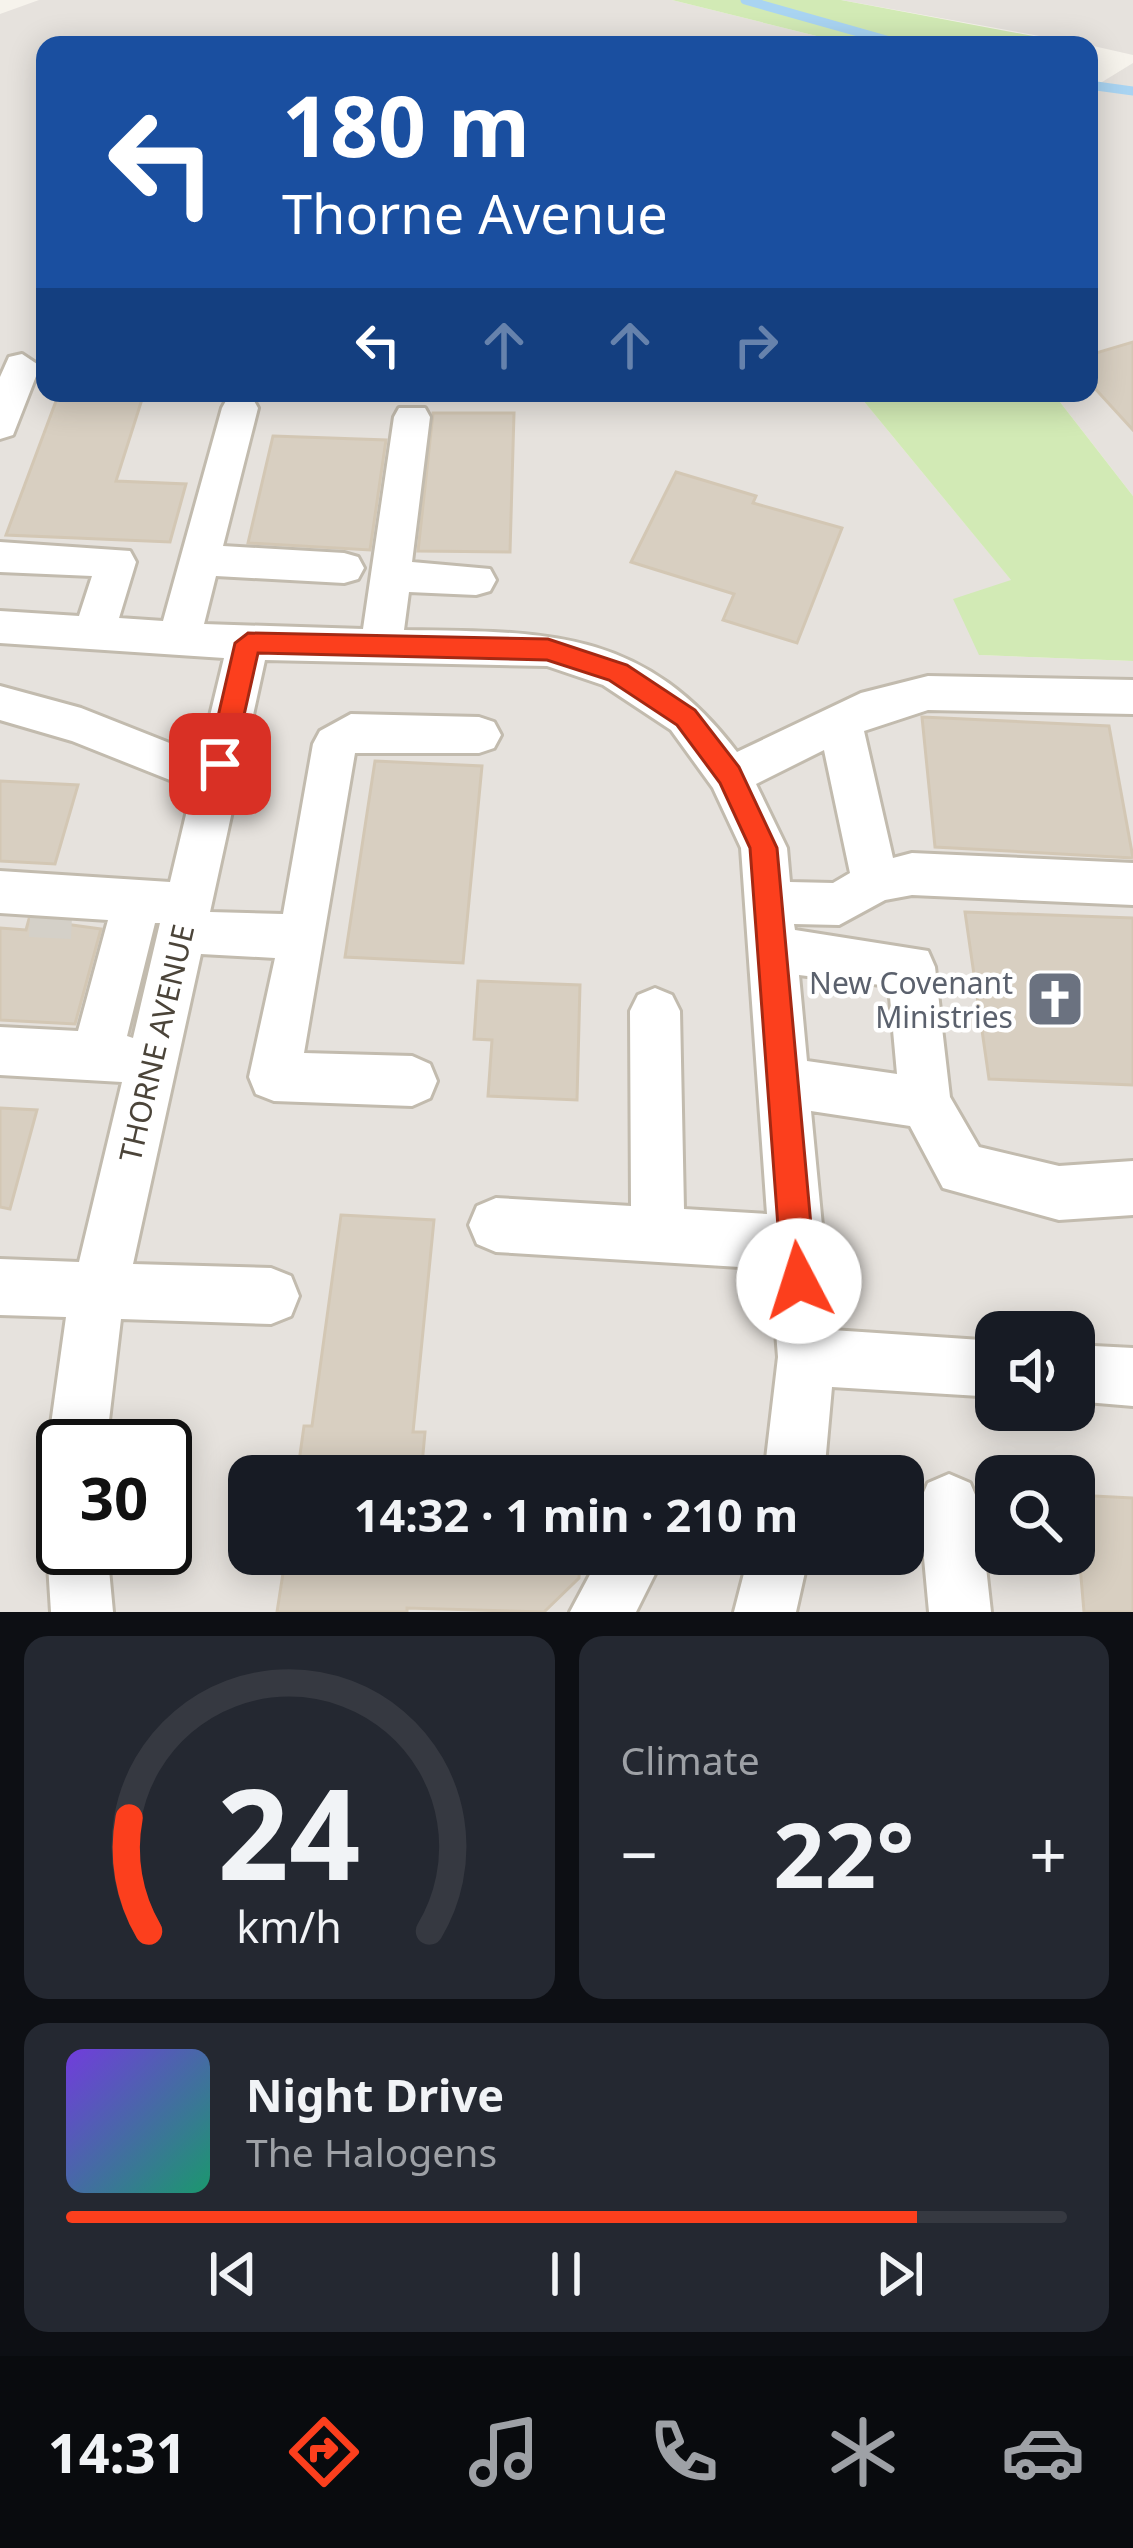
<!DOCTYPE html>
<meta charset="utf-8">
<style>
:root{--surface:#171b24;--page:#242831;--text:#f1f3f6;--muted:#9ea1a6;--line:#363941;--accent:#fc3f1d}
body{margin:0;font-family:"Noto Sans",sans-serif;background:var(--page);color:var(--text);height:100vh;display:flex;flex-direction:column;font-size:45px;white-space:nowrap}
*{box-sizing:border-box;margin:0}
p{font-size:39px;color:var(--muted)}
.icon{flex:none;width:66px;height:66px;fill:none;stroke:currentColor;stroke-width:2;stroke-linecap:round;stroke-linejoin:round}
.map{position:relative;height:1612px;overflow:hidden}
.drawer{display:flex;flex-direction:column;gap:24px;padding:24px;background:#0d0f14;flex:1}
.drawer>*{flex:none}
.guide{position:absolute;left:36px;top:36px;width:1062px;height:366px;border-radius:24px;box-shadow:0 6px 30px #0003;background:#1a4fa0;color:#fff;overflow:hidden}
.controls{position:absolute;left:975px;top:1311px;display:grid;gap:24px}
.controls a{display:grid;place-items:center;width:120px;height:120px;border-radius:24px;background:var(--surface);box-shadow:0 6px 30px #0003;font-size:60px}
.speed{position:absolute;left:36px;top:1419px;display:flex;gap:24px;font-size:60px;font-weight:700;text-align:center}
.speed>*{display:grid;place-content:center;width:156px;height:156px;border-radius:50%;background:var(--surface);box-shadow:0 6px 30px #0003;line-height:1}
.speed .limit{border:6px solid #111;border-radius:18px;background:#fff;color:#111}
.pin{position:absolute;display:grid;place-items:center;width:102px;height:102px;color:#fff;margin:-51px;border-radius:24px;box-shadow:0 6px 18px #0006}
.me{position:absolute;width:132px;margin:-66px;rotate:355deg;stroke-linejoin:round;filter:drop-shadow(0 0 9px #0008)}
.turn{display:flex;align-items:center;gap:42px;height:252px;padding:0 48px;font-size:54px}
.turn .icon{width:156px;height:156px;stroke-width:2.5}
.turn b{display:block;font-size:84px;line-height:102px}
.lanes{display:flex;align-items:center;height:114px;padding:0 48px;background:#0003;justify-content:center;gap:60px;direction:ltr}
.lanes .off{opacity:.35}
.big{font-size:90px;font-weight:700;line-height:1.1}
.drawer .card{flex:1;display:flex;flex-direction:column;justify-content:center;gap:18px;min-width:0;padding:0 42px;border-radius:24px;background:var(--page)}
.drawer .dial{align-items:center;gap:0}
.dial svg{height:312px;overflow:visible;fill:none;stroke:var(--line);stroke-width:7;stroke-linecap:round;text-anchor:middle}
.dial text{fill:var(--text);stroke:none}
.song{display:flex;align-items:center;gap:36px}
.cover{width:144px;height:144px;border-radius:18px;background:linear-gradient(135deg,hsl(260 70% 55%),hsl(160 70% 35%))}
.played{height:12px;border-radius:6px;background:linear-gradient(90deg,var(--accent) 85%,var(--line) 85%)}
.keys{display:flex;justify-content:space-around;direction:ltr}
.heat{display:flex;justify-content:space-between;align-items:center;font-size:66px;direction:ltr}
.drawer .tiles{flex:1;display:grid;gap:24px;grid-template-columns:1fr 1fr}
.card:last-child{grid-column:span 2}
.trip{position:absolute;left:228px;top:1455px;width:696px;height:120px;border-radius:24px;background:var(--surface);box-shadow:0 6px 30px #0003;font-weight:700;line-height:120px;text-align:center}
.menu{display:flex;height:192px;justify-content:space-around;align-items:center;background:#090b0e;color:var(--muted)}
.menu .icon{width:84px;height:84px}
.menu .selected{color:var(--accent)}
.menu b{font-size:54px;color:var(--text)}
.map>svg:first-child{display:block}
.industrial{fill:#e6e2dd;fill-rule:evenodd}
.green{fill:#d2eab5}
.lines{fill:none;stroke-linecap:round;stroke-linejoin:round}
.stream{stroke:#a9d4f2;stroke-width:9}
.building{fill:#d8cfc1;stroke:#d3c7b4;stroke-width:3}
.minor-tunnel{stroke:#d4d0c8;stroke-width:42;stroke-dasharray:42 21;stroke-linecap:butt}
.minor-casing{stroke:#c2bbae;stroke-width:6}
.minor{fill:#fff;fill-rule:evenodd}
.route{fill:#fc3f1d;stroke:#a42913;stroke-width:3}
.labels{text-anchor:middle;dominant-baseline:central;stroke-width:9;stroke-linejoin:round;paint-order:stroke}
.worship-label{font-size:30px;fill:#5b616d;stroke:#fff;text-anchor:end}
.street-label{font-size:30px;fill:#4b4439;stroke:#fff}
</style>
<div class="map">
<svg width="1133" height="1612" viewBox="0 0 1133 1612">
<rect width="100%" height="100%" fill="#f6f3ec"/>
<path class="industrial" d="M39,0H672L853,45H45V393H857L1012,581L979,655L1133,661V1612H0V14ZM996,1332H1074V1410H996ZM63,1446H165V1548H63ZM249,1476H903V1554H249ZM996,1476H1074V1554H996Z
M841,0H1133V55L1089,45Z
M1133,63V496L1053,393H1089V90Z"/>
<path class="green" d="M672,0H841L1081,45H853Z
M857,393H1053L1133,496V661L979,655L953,599L1011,580Z"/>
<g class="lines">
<path class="stream" d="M745,0L904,45
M1089,85L1133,91"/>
</g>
<path class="building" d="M1133,342V430L1089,382V355Z
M59,393H144L116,481L186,484L170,542L6,535Z
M433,413H514L510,552L418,551Z
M273,436L386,440L370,550L248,543Z
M676,472L756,496L753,503L842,528L797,643L723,620L734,594L631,562Z
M922,717L1109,726L1133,858L935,847Z
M375,761L482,766L463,963L345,957Z
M0,781L78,785L55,864L0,861Z
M965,912L1133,918V1085L989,1079Z
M29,919L101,929L75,1024L0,1020V928L26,930Z
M478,981L580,985L577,1100L488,1096L492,1040L474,1039Z
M0,1108L37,1110L10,1209L0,1207Z
M341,1215L434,1220L413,1432H425L421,1476H297L304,1426H312Z
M1074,1495L1133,1498V1612H1084Z
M286,1554H580L579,1578L544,1612L407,1608V1612H277Z"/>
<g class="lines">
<path class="minor-tunnel" d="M30,916L72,918"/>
<g class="minor-casing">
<path id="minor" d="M22,354L40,366L13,435L0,439V377L9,357Z
M240,395L253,399L258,408L223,546L344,553L358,557L364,568L358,579L344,583L216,576L204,624L363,629L394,417L399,408H425L430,417L412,562L490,569L496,580L490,591L476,595L409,592L404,630C546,632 643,628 737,752L861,693L928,676L1133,680V714L928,710L864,731L893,858L912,853L1133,863V905L912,895L885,900L839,925L794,924L795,930L928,951L935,967L950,1097L979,1147L1059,1166L1133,1161V1215L1059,1220L943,1188L910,1126L811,1111L832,1330L996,1341V1397L832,1387L824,1476H764L778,1357L771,1269L496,1252L477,1244L469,1225L477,1206L496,1198L631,1206L630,1011L638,995L655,988L672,995L680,1011L684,1209L767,1214L741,848L713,788L671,730L603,685L547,666L265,660L210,912L283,914L313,744L320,731L351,714L479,717L494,722L501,735L494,748L479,753H355L304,1053L412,1056L430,1064L437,1081L430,1098L412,1106L274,1101L256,1094L249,1077L275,958L201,954L133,1264L271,1268L291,1276L299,1296L291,1316L271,1324L121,1319L106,1446H63V1469L56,1467L48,1446L66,1317L0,1315V1259L79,1262L122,1082L0,1075V1027L78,1031L108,920L0,913V871L170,882L194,781L170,780L72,741L0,720V686L81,708L172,744L203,745L224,658L0,643V611L79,616L92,576L0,572V542L130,551L136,562L119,618L163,621L222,408L227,399ZM824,750L850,873L833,883L790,882L787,848L756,784ZM155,923H160L133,1038L127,1036ZM799,975L889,986L897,1074L807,1061Z
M1074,1345L1133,1348V1406L1074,1401Z
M949,1474L970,1483L979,1504L991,1612H929L919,1504L928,1483Z
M63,1523V1548H107L113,1612H51L47,1548L56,1527Z
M601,1554H665L636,1612H570Z
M749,1554H809L796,1612H734Z"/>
</g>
<use href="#minor" class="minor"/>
</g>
<path class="route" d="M248,633L548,639L627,665L695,710L739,767L777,848L816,1281L811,1293L799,1298L787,1293L782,1281L750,848L720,783L677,725L609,680L547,660L258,653L233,764L220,776L207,764L235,643Z"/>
<defs>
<g id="church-square" transform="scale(3)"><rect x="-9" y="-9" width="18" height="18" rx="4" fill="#6b7280" stroke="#fff"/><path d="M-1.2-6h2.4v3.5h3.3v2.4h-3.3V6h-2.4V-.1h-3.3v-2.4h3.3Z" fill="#fff"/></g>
</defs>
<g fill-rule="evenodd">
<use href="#church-square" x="1055" y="999"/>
</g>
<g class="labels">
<g class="worship-label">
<text x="1013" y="982">New Covenant<tspan x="1013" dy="34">Ministries</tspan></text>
</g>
<g class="street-label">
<text transform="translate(156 1043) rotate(-77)">THORNE AVENUE</text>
</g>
</g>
</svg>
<div class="controls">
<a><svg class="icon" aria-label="sound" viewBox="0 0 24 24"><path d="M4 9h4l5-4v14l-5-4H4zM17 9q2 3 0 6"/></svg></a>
<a><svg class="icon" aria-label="search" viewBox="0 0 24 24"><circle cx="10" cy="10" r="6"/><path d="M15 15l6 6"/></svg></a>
</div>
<div class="speed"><div class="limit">30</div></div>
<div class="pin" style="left:220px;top:764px;background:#d93025"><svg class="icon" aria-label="arrive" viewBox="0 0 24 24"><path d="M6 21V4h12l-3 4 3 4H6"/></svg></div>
<svg class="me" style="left:799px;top:1281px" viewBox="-20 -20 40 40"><circle r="19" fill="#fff"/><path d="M0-13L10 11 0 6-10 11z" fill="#fc3f1d"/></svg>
<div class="trip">14:32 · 1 min · 210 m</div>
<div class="guide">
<div class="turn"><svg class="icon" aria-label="left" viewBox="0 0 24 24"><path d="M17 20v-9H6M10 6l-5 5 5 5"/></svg><div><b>180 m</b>Thorne Avenue</div></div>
<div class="lanes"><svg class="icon" aria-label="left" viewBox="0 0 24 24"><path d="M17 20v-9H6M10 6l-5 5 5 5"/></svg><svg class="icon off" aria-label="ahead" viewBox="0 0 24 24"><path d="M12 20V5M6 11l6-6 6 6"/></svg><svg class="icon off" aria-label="ahead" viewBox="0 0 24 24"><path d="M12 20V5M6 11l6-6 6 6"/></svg><svg class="icon off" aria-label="right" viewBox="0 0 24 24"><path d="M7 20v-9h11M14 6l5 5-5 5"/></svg></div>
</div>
</div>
<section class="drawer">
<div class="tiles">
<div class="card dial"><svg viewBox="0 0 100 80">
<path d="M14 69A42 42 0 1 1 86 69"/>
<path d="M14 69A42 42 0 0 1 9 40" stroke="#fc3f1d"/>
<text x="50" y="56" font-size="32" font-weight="700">24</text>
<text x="50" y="72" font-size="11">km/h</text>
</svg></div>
<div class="card"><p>Climate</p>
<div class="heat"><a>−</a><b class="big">22°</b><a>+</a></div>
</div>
<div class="card">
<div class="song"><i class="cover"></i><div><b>Night Drive</b><p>The Halogens</p></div></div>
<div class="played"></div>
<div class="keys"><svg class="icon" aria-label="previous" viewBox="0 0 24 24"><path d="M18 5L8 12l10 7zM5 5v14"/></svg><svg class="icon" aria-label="pause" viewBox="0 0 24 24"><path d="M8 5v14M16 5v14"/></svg><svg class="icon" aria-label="next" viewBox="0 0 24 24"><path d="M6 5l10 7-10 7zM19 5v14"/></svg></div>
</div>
</div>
</section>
<nav class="menu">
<b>14:31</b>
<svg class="icon selected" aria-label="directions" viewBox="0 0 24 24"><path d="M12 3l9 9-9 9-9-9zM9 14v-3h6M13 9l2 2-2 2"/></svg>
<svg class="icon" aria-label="music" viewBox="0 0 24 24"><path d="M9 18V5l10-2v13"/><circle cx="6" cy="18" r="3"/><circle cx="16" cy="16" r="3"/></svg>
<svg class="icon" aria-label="phone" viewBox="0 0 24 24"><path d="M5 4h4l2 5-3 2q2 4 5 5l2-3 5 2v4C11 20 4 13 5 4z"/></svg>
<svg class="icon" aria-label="climate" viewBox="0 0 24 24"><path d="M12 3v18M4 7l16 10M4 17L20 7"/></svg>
<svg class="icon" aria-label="car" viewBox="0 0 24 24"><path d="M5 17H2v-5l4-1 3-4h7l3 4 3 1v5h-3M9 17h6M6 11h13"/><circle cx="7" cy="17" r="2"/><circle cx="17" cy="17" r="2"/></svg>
</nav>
